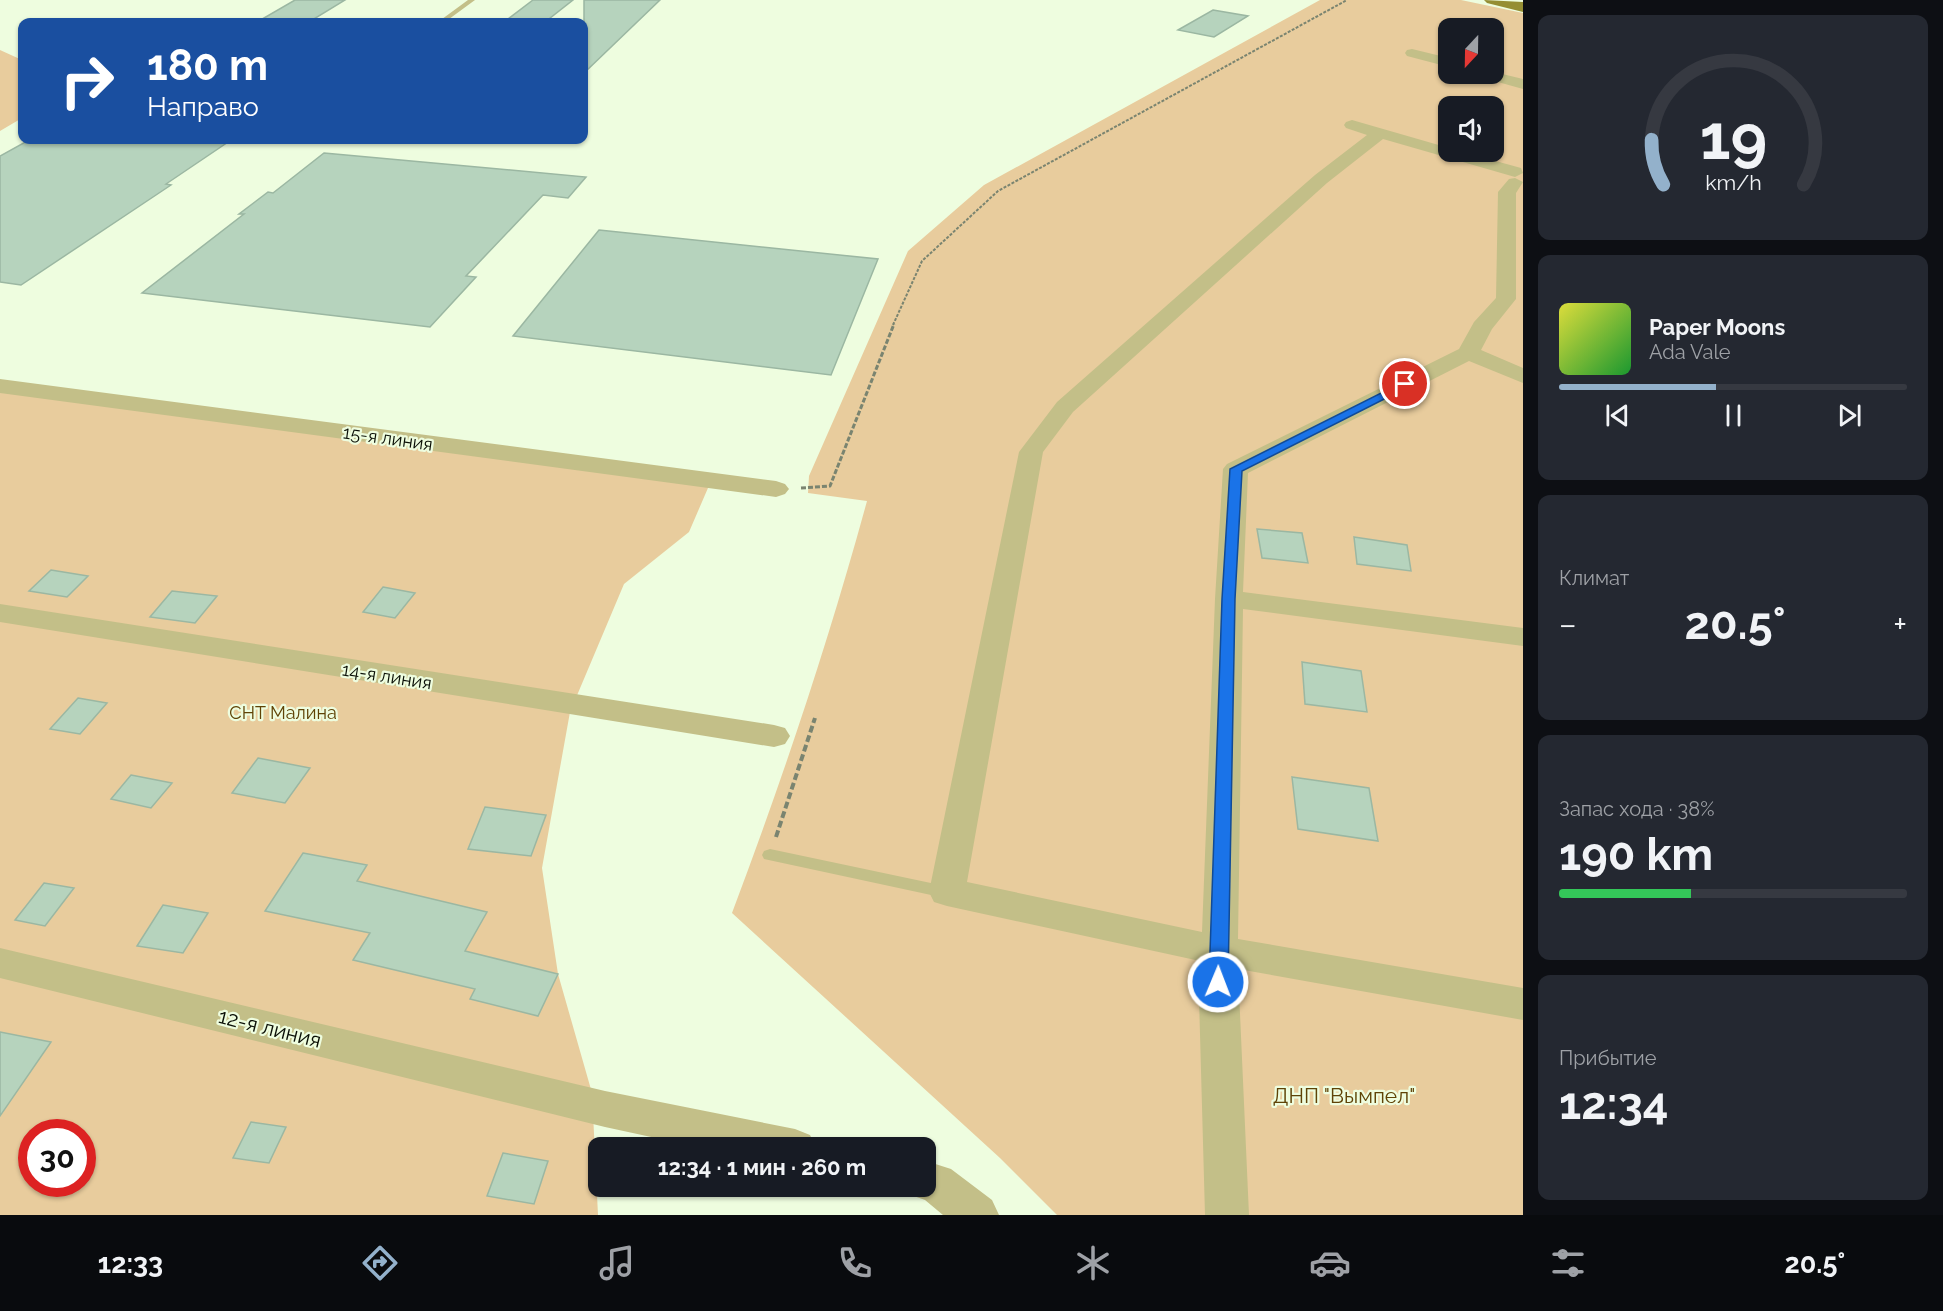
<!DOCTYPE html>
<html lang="ru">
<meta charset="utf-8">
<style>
:root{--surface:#171b24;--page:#242831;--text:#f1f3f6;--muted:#9ea1a6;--line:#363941;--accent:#93b1cb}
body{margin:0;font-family:Raleway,sans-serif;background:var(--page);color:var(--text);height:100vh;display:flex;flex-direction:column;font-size:22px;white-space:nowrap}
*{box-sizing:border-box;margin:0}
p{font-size:20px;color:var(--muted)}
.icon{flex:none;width:33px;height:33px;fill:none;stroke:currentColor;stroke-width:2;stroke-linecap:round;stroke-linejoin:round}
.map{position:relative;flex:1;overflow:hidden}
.details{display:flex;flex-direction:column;gap:15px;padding:15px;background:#0d0f14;width:420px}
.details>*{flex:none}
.top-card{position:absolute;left:18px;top:18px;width:570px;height:126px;border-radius:12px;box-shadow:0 2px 4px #0004;background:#1a4fa0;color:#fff;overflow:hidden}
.needle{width:39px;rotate:202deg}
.fabs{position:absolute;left:1438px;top:18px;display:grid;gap:12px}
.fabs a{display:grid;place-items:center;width:66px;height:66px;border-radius:12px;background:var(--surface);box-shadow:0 2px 4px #0004;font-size:30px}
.speed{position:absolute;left:18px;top:1119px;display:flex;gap:12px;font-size:30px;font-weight:700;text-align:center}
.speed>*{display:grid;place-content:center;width:78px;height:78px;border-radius:50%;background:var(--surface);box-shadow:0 2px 4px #0004;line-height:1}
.speed .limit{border:9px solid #d22;background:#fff;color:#111}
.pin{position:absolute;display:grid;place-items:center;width:51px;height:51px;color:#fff;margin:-26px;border:3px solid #fff;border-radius:50%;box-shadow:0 2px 6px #0007}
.me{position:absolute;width:66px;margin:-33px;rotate:1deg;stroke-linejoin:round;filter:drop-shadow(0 0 4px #0008)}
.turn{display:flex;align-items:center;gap:21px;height:126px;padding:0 30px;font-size:27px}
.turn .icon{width:78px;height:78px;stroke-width:2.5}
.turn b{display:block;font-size:42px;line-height:51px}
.big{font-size:45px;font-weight:700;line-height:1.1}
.details .card{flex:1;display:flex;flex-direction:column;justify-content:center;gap:9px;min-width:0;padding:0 21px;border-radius:12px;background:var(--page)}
.details .dial{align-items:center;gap:0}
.dial svg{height:156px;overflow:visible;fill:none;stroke:var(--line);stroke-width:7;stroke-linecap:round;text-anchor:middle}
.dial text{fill:var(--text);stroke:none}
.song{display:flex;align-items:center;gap:18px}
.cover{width:72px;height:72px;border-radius:9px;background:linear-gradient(135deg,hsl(60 70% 55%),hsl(130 70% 35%))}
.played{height:6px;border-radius:3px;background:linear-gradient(90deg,var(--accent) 45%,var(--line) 45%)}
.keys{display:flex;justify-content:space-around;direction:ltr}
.heat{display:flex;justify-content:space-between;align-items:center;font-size:33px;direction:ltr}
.charge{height:9px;border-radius:4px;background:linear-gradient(90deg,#34c759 38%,var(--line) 0)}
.trip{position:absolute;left:588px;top:1137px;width:348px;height:60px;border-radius:12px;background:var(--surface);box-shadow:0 2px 4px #0004;font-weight:700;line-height:60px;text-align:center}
.menu{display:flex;height:96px;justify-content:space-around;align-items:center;background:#090b0e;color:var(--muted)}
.menu .icon{width:42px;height:42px}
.menu .current{color:var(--accent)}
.menu b{font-size:27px;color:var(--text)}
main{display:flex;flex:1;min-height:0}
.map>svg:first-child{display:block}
.green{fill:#e8cc9d;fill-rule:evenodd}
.building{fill:#b6d3bd;stroke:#9bb7a2;stroke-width:1.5}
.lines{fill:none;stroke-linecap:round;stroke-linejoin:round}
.path-far2{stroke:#7a8470;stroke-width:2;stroke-dasharray:3 1.5;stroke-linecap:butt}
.path-far1{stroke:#7a8470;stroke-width:3;stroke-dasharray:5 2;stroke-linecap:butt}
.path{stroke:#7a8470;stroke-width:4;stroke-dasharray:7 3;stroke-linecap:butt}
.service{fill:#c3bf88;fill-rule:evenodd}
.minor{fill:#c3bf88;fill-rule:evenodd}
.primary{fill:#958e33;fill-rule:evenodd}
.route{fill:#1a73e8;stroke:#114b97;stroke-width:1.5}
.labels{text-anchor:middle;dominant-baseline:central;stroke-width:4.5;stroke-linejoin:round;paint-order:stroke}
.street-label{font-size:18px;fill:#0a0f06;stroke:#eefddf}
.park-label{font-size:18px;fill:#5f4306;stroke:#eefddf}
.near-street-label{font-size:21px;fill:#0a0f06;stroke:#eefddf}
.near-park-label{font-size:21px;fill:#5f4306;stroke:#eefddf}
</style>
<main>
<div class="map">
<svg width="1523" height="1215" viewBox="0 0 1523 1215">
<rect width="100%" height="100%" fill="#eefddf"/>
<path class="green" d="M1320,0H1461L1523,13V1215H1057L1000,1158L732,913C783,778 829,640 867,501L808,493L809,476L908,251L984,185ZM1449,28H1494V74H1449ZM1449,106H1494V152H1449Z
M0,50L22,60V118L0,131Z
M0,386L711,481L689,532L624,584L570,712L542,868L558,974L592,1093L598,1215H0ZM32,1132H82V1184H32Z"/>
<path class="building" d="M295,0H345L309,22H257Z
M533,0H573L545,22H504Z
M584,0H660L584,73Z
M1213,10L1248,16L1214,37L1178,30Z
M29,140H231L166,184L171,185L21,285L0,282V156Z
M324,153L586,177L568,198L543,195L466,276L476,277L430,327L142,293L244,214H239L268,192L273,193Z
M599,230L878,259L831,375L513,336Z
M1257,529L1302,533L1308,563L1262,558Z
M1354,537L1407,545L1411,571L1357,564Z
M51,570L88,576L67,597L29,591Z
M383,587L415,593L395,618L363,612Z
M172,591L217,596L195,623L150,617Z
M1302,662L1361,671L1367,712L1305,704Z
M78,698L107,703L80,734L50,729Z
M258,758L310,768L285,803L232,793Z
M131,775L172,783L151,808L111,799Z
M1292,777L1369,788L1378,841L1298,829Z
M485,807L546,815L531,856L468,849Z
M303,853L367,865L357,881L487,912L465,951L558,974L538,1016L470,999L475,989L353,960L370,933L265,911Z
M44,883L74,888L45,926L15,920Z
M163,905L208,913L183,953L137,946Z
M0,1032L51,1042L0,1116Z
M251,1122L286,1127L269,1163L233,1158Z
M503,1153L548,1161L534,1204L487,1196Z"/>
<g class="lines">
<path class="path-far2" d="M893,325L922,261L998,191L1347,0"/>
<path class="path-far1" d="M801,488L830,486L894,324"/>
<path class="path" d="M776,837L815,718"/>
<path class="service" d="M468,0H475L445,22H438Z
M770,849L945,886L951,887L953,892L951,897L945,898L764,859L762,855L764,851Z"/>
<path class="minor" d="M1412,49L1449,58V67L1407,56L1405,53L1407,50Z
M1494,72L1523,79V89L1480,77L1477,74Z
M1352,120L1449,148V152H1463L1521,168L1523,173L1515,177L1383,139L1327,183L1073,412L1043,452L967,882L1202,932L1215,599L1223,469L1227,464L1459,349L1474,322L1496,298L1498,192L1509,179L1515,178L1523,182L1516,193V299L1492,329L1481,350L1523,368V383L1469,361L1248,473L1243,592L1523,628V646L1243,609L1238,939L1523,988V1020L1238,969L1249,1215H1205L1199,998L1200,961L947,906L934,902L929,892L1019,452L1057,402L1315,175L1367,135L1346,128L1344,125L1346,122Z
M0,379L776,481L785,484L789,489L785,494L776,497L0,393Z
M0,604L774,725L785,728L790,736L785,744L774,747L0,622Z
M0,948L605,1091L795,1129L810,1135L816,1148H702L605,1127L0,978Z
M926,1161L951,1169L992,1200L999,1215H943L925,1200L911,1195L907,1186H926Z"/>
<path class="primary" d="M1484,0L1523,2V12L1487,3Z"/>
</g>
<path class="route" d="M1405,381L1408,382V387L1242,471L1235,599L1228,982L1225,987L1218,989L1212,987L1209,982L1222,599L1230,469Z"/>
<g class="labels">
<g class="street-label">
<text transform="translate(388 438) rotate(8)">15-я линия</text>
<text transform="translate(387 676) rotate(9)">14-я линия</text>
</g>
<g class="park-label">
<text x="283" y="712">СНТ Малина</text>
</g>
<g class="near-street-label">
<text transform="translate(270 1028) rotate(14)">12-я линия</text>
</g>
<g class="near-park-label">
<text x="1344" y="1095">ДНП "Вымпел"</text>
</g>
</g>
</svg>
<div class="fabs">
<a><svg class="needle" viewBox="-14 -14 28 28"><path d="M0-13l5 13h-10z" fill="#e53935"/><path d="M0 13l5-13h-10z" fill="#9ea1a6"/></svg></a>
<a><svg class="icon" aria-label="sound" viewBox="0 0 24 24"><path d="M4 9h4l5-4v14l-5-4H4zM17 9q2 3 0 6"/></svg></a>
</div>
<div class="speed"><div class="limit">30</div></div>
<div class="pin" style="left:1405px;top:384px;background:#d93025"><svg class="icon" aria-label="arrive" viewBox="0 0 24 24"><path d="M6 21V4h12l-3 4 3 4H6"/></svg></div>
<svg class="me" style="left:1218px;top:982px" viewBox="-20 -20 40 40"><circle r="17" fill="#1a73e8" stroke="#fff" stroke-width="3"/><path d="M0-11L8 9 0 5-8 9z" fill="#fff"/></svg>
<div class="trip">12:34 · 1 мин · 260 m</div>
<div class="top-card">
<div class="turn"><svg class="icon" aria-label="right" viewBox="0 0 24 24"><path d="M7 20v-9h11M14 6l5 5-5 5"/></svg><div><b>180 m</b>Направо</div></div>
</div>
</div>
<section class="details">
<div class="card dial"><svg viewBox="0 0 100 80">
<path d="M14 69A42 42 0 1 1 86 69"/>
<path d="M14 69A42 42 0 0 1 8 46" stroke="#93b1cb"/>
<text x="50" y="56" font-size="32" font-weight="700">19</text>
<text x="50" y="72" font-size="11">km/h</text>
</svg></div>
<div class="card">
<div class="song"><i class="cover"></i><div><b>Paper Moons</b><p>Ada Vale</p></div></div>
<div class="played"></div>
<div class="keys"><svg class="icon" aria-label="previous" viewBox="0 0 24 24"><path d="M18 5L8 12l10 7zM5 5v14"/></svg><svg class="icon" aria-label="pause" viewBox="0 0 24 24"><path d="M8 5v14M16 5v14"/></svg><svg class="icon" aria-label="next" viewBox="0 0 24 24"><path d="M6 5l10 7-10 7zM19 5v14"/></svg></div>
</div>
<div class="card"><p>Климат</p>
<div class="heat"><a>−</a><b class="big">20.5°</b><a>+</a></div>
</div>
<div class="card"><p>Запас хода · 38%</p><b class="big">190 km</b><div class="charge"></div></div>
<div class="card"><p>Прибытие</p><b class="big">12:34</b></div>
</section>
</main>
<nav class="menu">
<b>12:33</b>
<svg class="icon current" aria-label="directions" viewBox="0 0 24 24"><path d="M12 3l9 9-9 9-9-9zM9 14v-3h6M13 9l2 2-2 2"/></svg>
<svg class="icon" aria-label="music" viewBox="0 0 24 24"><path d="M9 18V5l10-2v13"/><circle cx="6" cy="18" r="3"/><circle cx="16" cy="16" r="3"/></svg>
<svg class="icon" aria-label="phone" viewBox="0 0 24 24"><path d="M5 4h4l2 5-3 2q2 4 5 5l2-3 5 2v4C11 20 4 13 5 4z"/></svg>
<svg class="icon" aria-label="climate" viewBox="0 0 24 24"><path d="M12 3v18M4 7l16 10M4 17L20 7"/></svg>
<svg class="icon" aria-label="car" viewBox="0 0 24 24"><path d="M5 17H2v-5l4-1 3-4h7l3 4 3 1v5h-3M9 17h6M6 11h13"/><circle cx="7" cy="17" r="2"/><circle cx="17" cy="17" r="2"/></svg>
<svg class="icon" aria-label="filters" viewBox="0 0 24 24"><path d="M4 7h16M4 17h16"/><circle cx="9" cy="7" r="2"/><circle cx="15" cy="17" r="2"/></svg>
<b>20.5°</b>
</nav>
